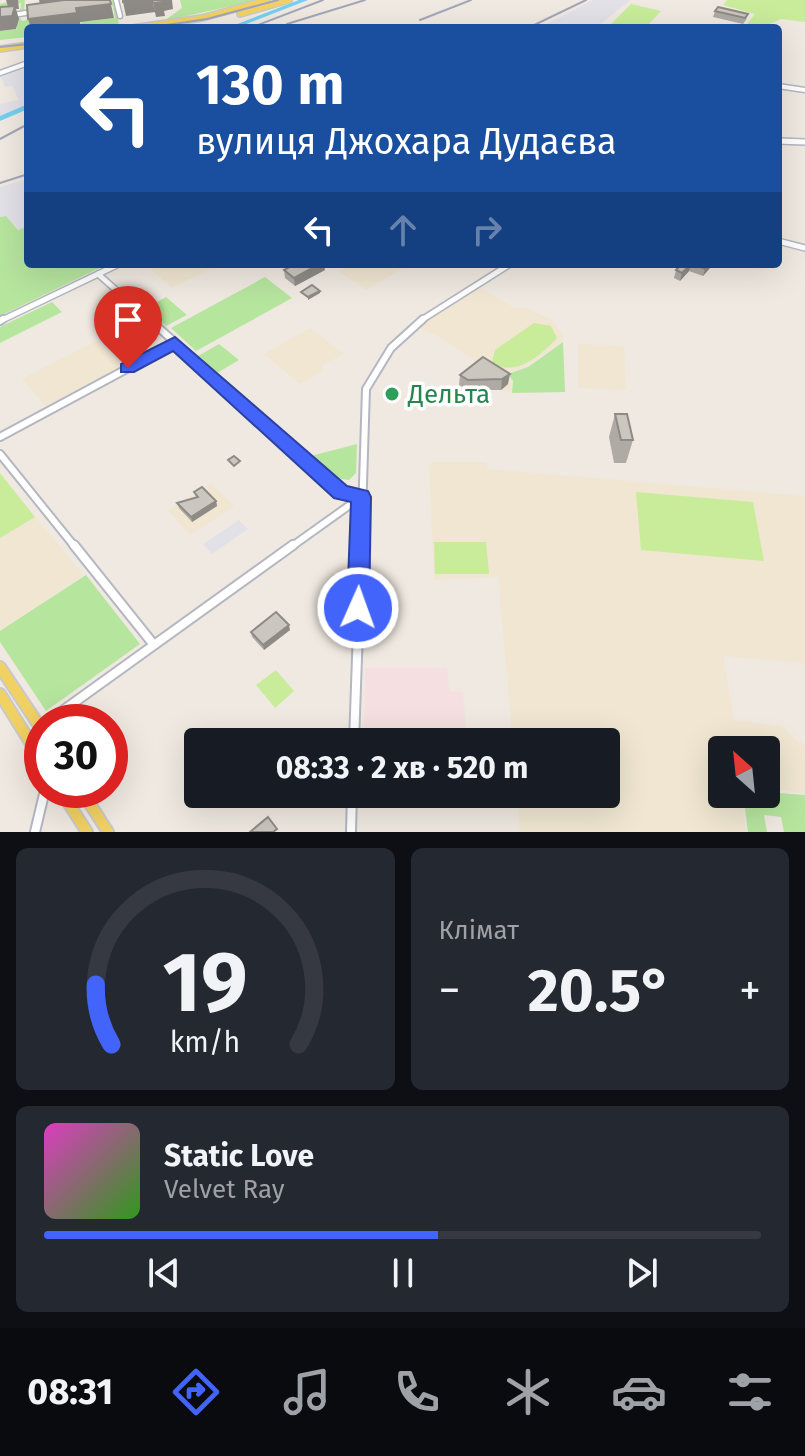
<!DOCTYPE html>
<html lang="uk">
<meta charset="utf-8">
<style>
:root{--surface:#171b24;--page:#242831;--text:#f1f3f6;--muted:#9ea1a6;--line:#363941;--accent:#4264fb}
body{margin:0;font-family:"Fira Sans",sans-serif;background:var(--page);color:var(--text);height:100vh;display:flex;flex-direction:column;font-size:30px;white-space:nowrap}
*{box-sizing:border-box;margin:0}
p{font-size:26px;color:var(--muted)}
.icon{flex:none;width:44px;height:44px;fill:none;stroke:currentColor;stroke-width:2;stroke-linecap:round;stroke-linejoin:round}
.map{position:relative;height:832px;overflow:hidden}
.panel{display:flex;flex-direction:column;gap:16px;padding:16px;background:#0d0f14;flex:1}
.panel>*{flex:none}
.banner{position:absolute;left:24px;top:24px;width:758px;height:244px;border-radius:8px;box-shadow:0 8px 32px #0002;background:#1a4fa0;color:#fff;overflow:hidden}
.needle{width:52px;rotate:333deg}
.fabs{position:absolute;left:708px;top:736px;display:grid;gap:16px}
.fabs a{display:grid;place-items:center;width:72px;height:72px;border-radius:8px;background:var(--surface);box-shadow:0 8px 32px #0002;font-size:40px}
.speed{position:absolute;left:24px;top:704px;display:flex;gap:16px;font-size:40px;font-weight:700;text-align:center}
.speed>*{display:grid;place-content:center;width:104px;height:104px;border-radius:50%;background:var(--surface);box-shadow:0 8px 32px #0002;line-height:1}
.speed .limit{border:12px solid #d22;background:#fff;color:#111}
.pin{position:absolute;display:grid;place-items:center;width:68px;height:68px;color:#fff;margin:-82px -34px;border-radius:50% 50% 50% 0;rotate:-45deg;box-shadow:0 0 8px #0007}
.pin .icon{rotate:45deg}
.me{position:absolute;width:88px;margin:-44px;rotate:2deg;stroke-linejoin:round;filter:drop-shadow(0 0 6px #0008)}
.turn{display:flex;align-items:center;gap:28px;height:168px;padding:0 40px;font-size:36px}
.turn .icon{width:104px;height:104px;stroke-width:2.5}
.turn b{display:block;font-size:56px;line-height:68px}
.lanes{display:flex;align-items:center;height:76px;padding:0 40px;background:#0003;justify-content:center;gap:40px;direction:ltr}
.lanes .off{opacity:.35}
.big{font-size:60px;font-weight:700;line-height:1.1}
.panel .widget{flex:1;display:flex;flex-direction:column;justify-content:center;gap:12px;min-width:0;padding:0 28px;border-radius:12px;background:var(--page)}
.panel .dial{align-items:center;gap:0}
.dial svg{height:208px;overflow:visible;fill:none;stroke:var(--line);stroke-width:7;stroke-linecap:round;text-anchor:middle}
.dial text{fill:var(--text);stroke:none}
.song{display:flex;align-items:center;gap:24px}
.cover{width:96px;height:96px;border-radius:12px;background:linear-gradient(135deg,hsl(310 70% 55%),hsl(110 70% 35%))}
.played{height:8px;border-radius:4px;background:linear-gradient(90deg,var(--accent) 55%,var(--line) 55%)}
.keys{display:flex;justify-content:space-around;direction:ltr}
.heat{display:flex;justify-content:space-between;align-items:center;font-size:44px;direction:ltr}
.panel .tiles{flex:1;display:grid;gap:16px;grid-template-columns:1fr 1fr}
.widget:last-child{grid-column:span 2}
.trip{position:absolute;left:184px;top:728px;width:436px;height:80px;border-radius:8px;background:var(--surface);box-shadow:0 8px 32px #0002;font-weight:700;line-height:80px;text-align:center}
.tab-bar{display:flex;height:128px;justify-content:space-around;align-items:center;background:#090b0e;color:var(--muted)}
.tab-bar .icon{width:56px;height:56px}
.tab-bar .selected{color:var(--accent)}
.tab-bar b{font-size:36px;color:var(--text)}
.map>svg:first-child{display:block}
.industrial{fill:#e3e1e8}
.education{fill:#f0e6d1}
.medical{fill:#f5dfe0}
.green{fill:#b6e59e}
.pitch{fill:#c9ec9a}
.lines{fill:none;stroke-linecap:round;stroke-linejoin:round}
.river{fill:#75cff0;fill-rule:evenodd}
.minor-far3-casing{stroke:#b4b7c1;stroke-width:7}
.minor-far2-casing{stroke:#b4b7c1;stroke-width:8}
.minor-far1-casing{stroke:#b4b7c1;stroke-width:10}
.minor-casing{stroke:#b4b7c1;stroke-width:12}
.major-far1-casing{stroke:#c9c9c9;stroke-width:8}
.major-casing{stroke:#c9c9c9;stroke-width:14}
.minor-far3{stroke:#fff;stroke-width:4}
.minor-far2{stroke:#fff;stroke-width:5}
.minor-far1{stroke:#fff;stroke-width:6}
.minor{stroke:#fff;stroke-width:8}
.major-far1{stroke:#f2d163;stroke-width:5}
.major{stroke:#f2d163;stroke-width:10}
.tram{stroke:#a3a6b8;stroke-width:2}
.rail{stroke:#a3a6b8;stroke-width:2}
.wall{fill:#afaba4}
.shaded-wall{fill:#8e8b86}
.building{fill:#cbc7bf;stroke:#8e8b86;stroke-width:2}
.route{fill:#4264fb;stroke:#2b41a3;stroke-width:2}
.leisure-dot{fill:#2e9e5b;stroke:#fff;stroke-width:3}
.labels{text-anchor:middle;dominant-baseline:central;stroke-width:7;stroke-linejoin:round;paint-order:stroke}
.leisure-label{font-size:26px;fill:#27864d;stroke:#fff;text-anchor:start}
</style>
<div class="map">
<svg width="805" height="832" viewBox="0 0 805 832">
<rect width="100%" height="100%" fill="#efe9e1"/>
<path class="industrial" d="M593,0H630L597,27L600,28H539Z
M28,66V105L0,118V104L18,100L13,86L5,87L0,75Z
M28,179V226L19,230L6,216L0,217V187Z
M239,520L248,529L212,554L203,544Z"/>
<path class="education" d="M164,264H220L172,288L151,270Z
M352,264H410L366,290L339,271Z
M478,287L515,308L524,307L552,320L564,336L559,344L527,366L507,373L512,380L511,393L501,390L508,384L440,337L416,327Z
M310,328L344,354L322,365L324,370L300,384L264,354Z
M96,341L121,366L46,406L22,379Z
M578,344L624,346L626,390L578,388Z
M433,462H486L488,469L805,496V663L723,656L734,720L782,726L795,740L805,745V793L766,789V750H722V794H741L746,832H520L517,794H606V742H513L498,577L434,580L429,465Z
M211,483L234,506L190,535L168,510Z
M35,517L84,575L0,631V538Z"/>
<path class="medical" d="M365,668H447L449,691L463,692L467,742H364Z"/>
<path class="green" d="M18,0H25L24,13L18,15L22,21L115,0L119,26L73,28L82,27L81,18L87,21L115,18L112,4L85,7L28,28V37L0,40V31L17,29V18L0,14L20,11L21,3L9,4L8,9L0,10V4Z
M180,0H258L164,21L182,8Z
M6,216L18,230L28,226V264H108L0,316V217Z
M265,277L292,298L196,351L171,328Z
M166,297L187,315L166,326L146,308Z
M52,302L62,312L0,343V327Z
M563,342L565,392L512,393L513,381L508,374L528,367Z
M219,344L239,360L217,373L198,356Z
M357,444L356,473L349,480L335,478L311,456Z
M86,575L140,644L46,711L0,642V631Z
M766,792L805,795V832H784L781,817L764,815L767,832H748L743,794Z"/>
<path class="pitch" d="M727,0H805V22L781,19L761,28L746,25L755,14L723,5Z
M631,4L661,11L645,28L611,24Z
M534,323L551,326L557,338C541,355 514,379 492,362L495,350Z
M0,473L35,517L0,538Z
M636,492L753,502L764,561L641,550Z
M434,542H486L489,574H435Z
M276,670L294,691L275,708L256,685Z"/>
<g class="lines">
<path class="river" d="M299,0H308L236,28H227Z
M28,104V109L0,121V116Z"/>
<g class="minor-far3-casing">
<path id="minor-far3" d="M116,0L120,16
M0,17L32,12
M0,73L28,63
M778,86L805,90
M778,141L805,142"/>
</g>
<g class="minor-far2-casing">
<path id="minor-far2" d="M778,141L805,142
M778,241L805,248
M98,274L151,321
M0,321L119,264
M420,321L510,264"/>
</g>
<g class="minor-far1-casing">
<path id="minor-far1" d="M149,319L341,492L361,497
M0,321L3,319
M0,437L175,343
M0,454L75,547
M291,547L361,497
M361,547L366,389L391,348L423,319"/>
</g>
<g class="minor-casing">
<path id="minor" d="M74,545L154,645
M47,722L293,545
M354,742L361,545
M35,832L45,790
M351,832L352,794"/>
</g>
<g class="major-far1-casing">
<path id="major-far1" d="M240,14L289,0
M132,28L202,18L267,0
M0,49L28,45"/>
</g>
<g class="major-casing">
<path id="major" d="M0,667L42,730
M0,694L42,761
M60,790L87,832
M81,790L108,832"/>
</g>
<use href="#minor-far3" class="minor-far3"/>
<use href="#minor-far2" class="minor-far2"/>
<use href="#minor-far1" class="minor-far1"/>
<use href="#minor" class="minor"/>
<use href="#major-far1" class="major-far1"/>
<use href="#major" class="major"/>
<path class="tram" d="M147,28L207,19L278,0
M0,47L28,44"/>
<path class="rail" d="M420,20L471,0
M287,24L365,0
M250,28L323,0
M528,28L586,0
M0,139L28,124
M0,183L28,174"/>
</g>
<path class="wall" d="M715,11L748,14L746,20L743,24L713,17Z
M682,264H712L703,276L689,271L680,281L674,278L676,270Z
M284,270H325L295,286L285,278Z
M483,357L508,384L501,390H468L459,385L460,375Z
M615,414L633,440L626,463H614L609,437Z
M194,492L216,501L217,506L192,522L179,508L177,503L196,497Z
M290,630L264,650L252,637L251,632Z"/>
<path class="shaded-wall" d="M6,0H18L19,9H16L19,19L16,29L0,31V17L9,10Z
M39,0H69L40,4Z
M110,0L114,18L80,22L81,27L69,28H31L28,19Z
M143,0H152L155,12L126,16L123,2Z
M161,0H172L173,9L164,11L165,16L156,17L153,3Z
M320,264H324L325,270L295,286L294,278Z
M691,264L689,271L680,281L682,273Z
M709,264H712L711,267L703,276L705,269Z
M320,291V293L308,300V297Z
M510,374L508,384L501,390L502,379Z
M216,501L217,506L192,522L191,517Z
M289,625L290,630L264,650L263,645Z"/>
<path class="building" d="M64,0H110L111,4L76,8L77,13L28,19L27,5Z
M123,0H143L123,2Z
M152,0H162V2L153,3Z
M15,6L12,16L0,17V7Z
M718,7L748,14L745,18L715,11Z
M295,264H320L294,278L284,270Z
M682,264H691L682,273L676,270Z
M694,264H709L705,269Z
M312,285L320,291L308,297L301,292Z
M483,357L510,374L502,379L468,380L460,375Z
M615,414H627L633,440H621Z
M234,456L240,461L234,466L228,460Z
M202,487L216,501L191,517L177,503L198,497L194,492Z
M276,612L289,625L263,645L251,632Z
M268,817L277,829L273,832H250Z"/>
<path class="route" d="M175,337L347,486L368,491L371,497L369,608L366,615L358,618L350,615L347,608L351,502L334,498L173,351L134,372H121V364Z"/>
<circle class="leisure-dot" cx="392" cy="394" r="8"/>
<g class="labels">
<g class="leisure-label">
<text x="408" y="394">Дельта</text>
</g>
</g>
</svg>
<div class="fabs">
<a><svg class="needle" viewBox="-14 -14 28 28"><path d="M0-13l5 13h-10z" fill="#e53935"/><path d="M0 13l5-13h-10z" fill="#9ea1a6"/></svg></a>
</div>
<div class="speed"><div class="limit">30</div></div>
<div class="pin" style="left:128px;top:368px;background:#d93025"><svg class="icon" aria-label="arrive" viewBox="0 0 24 24"><path d="M6 21V4h12l-3 4 3 4H6"/></svg></div>
<svg class="me" style="left:358px;top:608px" viewBox="-20 -20 40 40"><circle r="17" fill="#4264fb" stroke="#fff" stroke-width="3"/><path d="M0-11L8 9 0 5-8 9z" fill="#fff"/></svg>
<div class="trip">08:33 · 2 хв · 520 m</div>
<div class="banner">
<div class="turn"><svg class="icon" aria-label="left" viewBox="0 0 24 24"><path d="M17 20v-9H6M10 6l-5 5 5 5"/></svg><div><b>130 m</b>вулиця Джохара Дудаєва</div></div>
<div class="lanes"><svg class="icon" aria-label="left" viewBox="0 0 24 24"><path d="M17 20v-9H6M10 6l-5 5 5 5"/></svg><svg class="icon off" aria-label="ahead" viewBox="0 0 24 24"><path d="M12 20V5M6 11l6-6 6 6"/></svg><svg class="icon off" aria-label="right" viewBox="0 0 24 24"><path d="M7 20v-9h11M14 6l5 5-5 5"/></svg></div>
</div>
</div>
<section class="panel">
<div class="tiles">
<div class="widget dial"><svg viewBox="0 0 100 80">
<path d="M14 69A42 42 0 1 1 86 69"/>
<path d="M14 69A42 42 0 0 1 8 46" stroke="#4264fb"/>
<text x="50" y="56" font-size="32" font-weight="700">19</text>
<text x="50" y="72" font-size="11">km/h</text>
</svg></div>
<div class="widget"><p>Клімат</p>
<div class="heat"><a>−</a><b class="big">20.5°</b><a>+</a></div>
</div>
<div class="widget">
<div class="song"><i class="cover"></i><div><b>Static Love</b><p>Velvet Ray</p></div></div>
<div class="played"></div>
<div class="keys"><svg class="icon" aria-label="previous" viewBox="0 0 24 24"><path d="M18 5L8 12l10 7zM5 5v14"/></svg><svg class="icon" aria-label="pause" viewBox="0 0 24 24"><path d="M8 5v14M16 5v14"/></svg><svg class="icon" aria-label="next" viewBox="0 0 24 24"><path d="M6 5l10 7-10 7zM19 5v14"/></svg></div>
</div>
</div>
</section>
<nav class="tab-bar">
<b>08:31</b>
<svg class="icon selected" aria-label="directions" viewBox="0 0 24 24"><path d="M12 3l9 9-9 9-9-9zM9 14v-3h6M13 9l2 2-2 2"/></svg>
<svg class="icon" aria-label="music" viewBox="0 0 24 24"><path d="M9 18V5l10-2v13"/><circle cx="6" cy="18" r="3"/><circle cx="16" cy="16" r="3"/></svg>
<svg class="icon" aria-label="phone" viewBox="0 0 24 24"><path d="M5 4h4l2 5-3 2q2 4 5 5l2-3 5 2v4C11 20 4 13 5 4z"/></svg>
<svg class="icon" aria-label="climate" viewBox="0 0 24 24"><path d="M12 3v18M4 7l16 10M4 17L20 7"/></svg>
<svg class="icon" aria-label="car" viewBox="0 0 24 24"><path d="M5 17H2v-5l4-1 3-4h7l3 4 3 1v5h-3M9 17h6M6 11h13"/><circle cx="7" cy="17" r="2"/><circle cx="17" cy="17" r="2"/></svg>
<svg class="icon" aria-label="filters" viewBox="0 0 24 24"><path d="M4 7h16M4 17h16"/><circle cx="9" cy="7" r="2"/><circle cx="15" cy="17" r="2"/></svg>
</nav>
